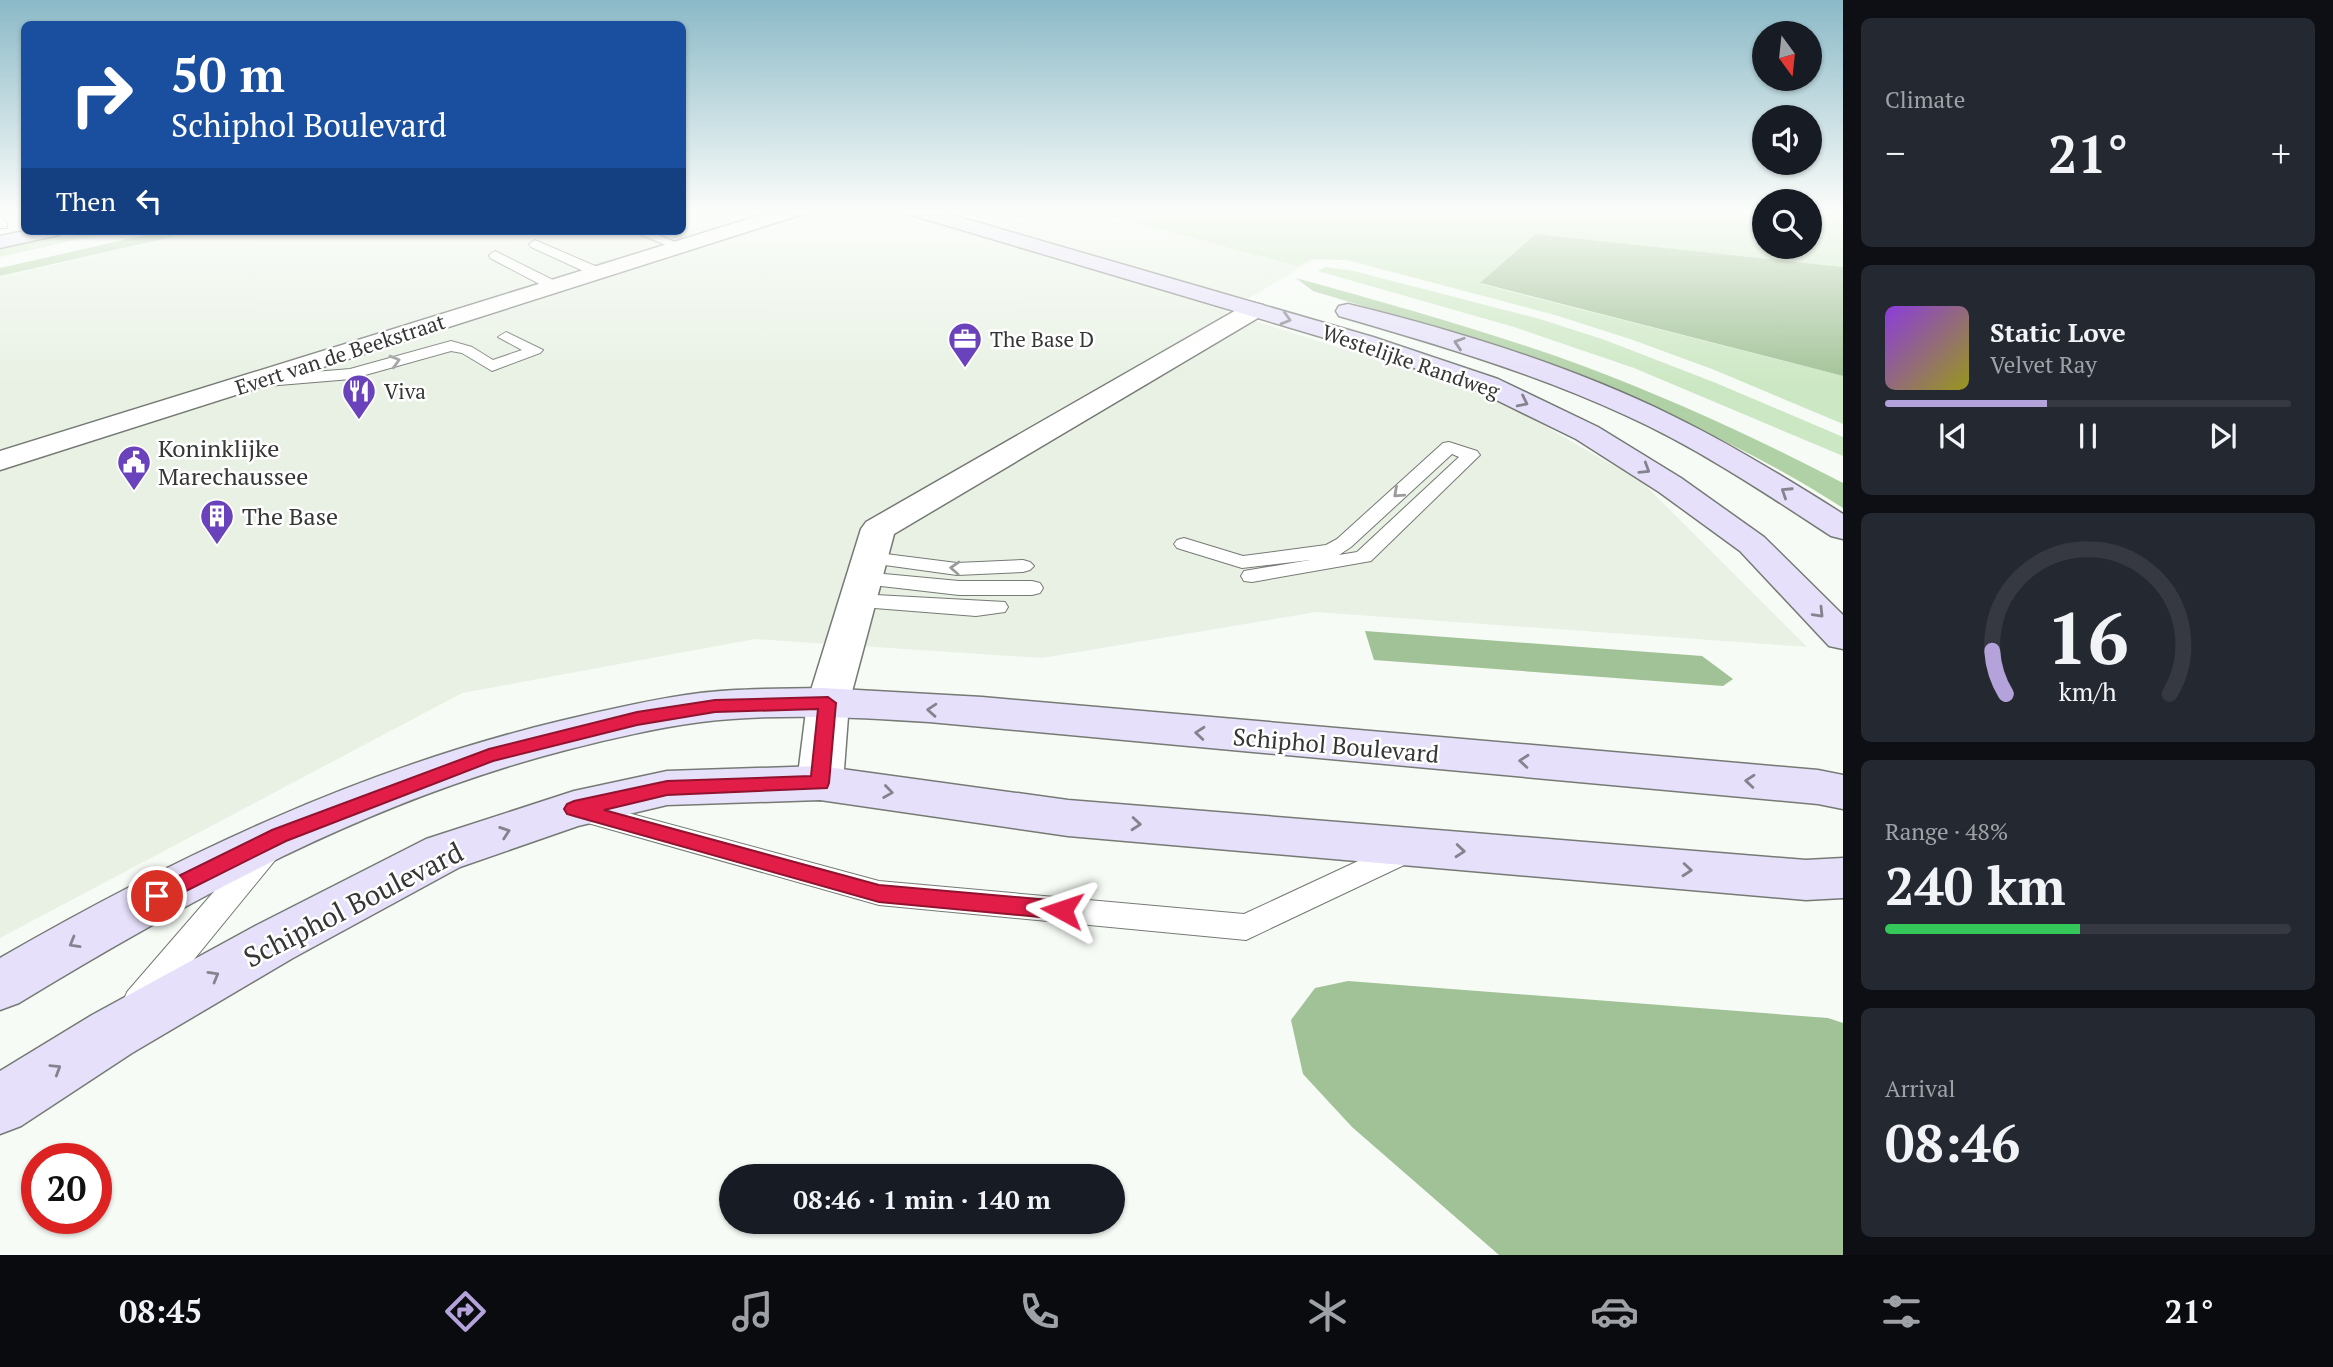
<!DOCTYPE html>
<meta charset="utf-8">
<style>
:root{--surface:#171b24;--page:#242831;--text:#f1f3f6;--muted:#9ea1a6;--line:#363941;--accent:#b4a3db}
body{margin:0;font-family:"PT Serif",serif;background:var(--page);color:var(--text);height:100vh;display:flex;flex-direction:column;font-size:26px;white-space:nowrap}
*{box-sizing:border-box;margin:0}
p{font-size:23px;color:var(--muted)}
.icon{flex:none;width:38px;height:38px;fill:none;stroke:currentColor;stroke-width:2;stroke-linecap:round;stroke-linejoin:round}
.map{position:relative;flex:1;overflow:hidden}
.side{display:flex;flex-direction:column;gap:18px;padding:18px;background:#0d0f14;width:490px}
.side>*{flex:none}
.guide{position:absolute;left:21px;top:21px;width:665px;height:214px;border-radius:10px;box-shadow:0 2px 5px #0004;background:#1a4fa0;color:#fff;overflow:hidden}
.needle{width:46px;rotate:165deg}
.fabs{position:absolute;left:1752px;top:21px;display:grid;gap:14px}
.fabs a{display:grid;place-items:center;width:70px;height:70px;border-radius:50%;background:var(--surface);box-shadow:0 2px 5px #0004;font-size:35px}
.speed{position:absolute;left:21px;top:1143px;display:flex;gap:14px;font-size:35px;font-weight:700;text-align:center}
.speed>*{display:grid;place-content:center;width:91px;height:91px;border-radius:50%;background:var(--surface);box-shadow:0 2px 5px #0004;line-height:1}
.speed .limit{border:10px solid #d22;background:#fff;color:#111}
.pin{position:absolute;display:grid;place-items:center;width:60px;height:60px;color:#fff;margin:-30px;border:4px solid #fff;border-radius:50%;box-shadow:0 2px 7px #0007}
.me{position:absolute;width:77px;margin:-38px;rotate:275deg;stroke-linejoin:round;filter:drop-shadow(0 0 5px #0008)}
.turn{display:flex;align-items:center;gap:24px;height:147px;padding:0 35px;font-size:32px}
.turn .icon{width:91px;height:91px;stroke-width:2.5}
.turn b{display:block;font-size:49px;line-height:60px}
.then{display:flex;align-items:center;height:66px;padding:0 35px;background:#0003;gap:14px;font-size:26px}
.big{font-size:52px;font-weight:600;line-height:1.1}
.side .tile{flex:1;display:flex;flex-direction:column;justify-content:center;gap:10px;min-width:0;padding:0 24px;border-radius:10px;background:var(--page)}
.side .dial{align-items:center;gap:0}
.dial svg{height:182px;overflow:visible;fill:none;stroke:var(--line);stroke-width:7;stroke-linecap:round;text-anchor:middle}
.dial text{fill:var(--text);stroke:none}
.song{display:flex;align-items:center;gap:21px}
.cover{width:84px;height:84px;border-radius:10px;background:linear-gradient(135deg,hsl(270 70% 55%),hsl(60 70% 35%))}
.played{height:7px;border-radius:4px;background:linear-gradient(90deg,var(--accent) 40%,var(--line) 40%)}
.keys{display:flex;justify-content:space-around;direction:ltr}
.heat{display:flex;justify-content:space-between;align-items:center;font-size:38px;direction:ltr}
.charge{height:10px;border-radius:5px;background:linear-gradient(90deg,#34c759 48%,var(--line) 0)}
.trip{position:absolute;left:719px;top:1164px;width:406px;height:70px;border-radius:35px;background:var(--surface);box-shadow:0 2px 5px #0004;font-weight:600;line-height:70px;text-align:center}
.tabs{display:flex;height:112px;justify-content:space-around;align-items:center;background:#090b0e;color:var(--muted)}
.tabs .icon{width:49px;height:49px}
.tabs .on{color:var(--accent)}
.tabs b{font-size:32px;color:var(--text)}
main{display:flex;flex:1;min-height:0}
.map>svg:first-child{display:block}
.built{fill:#e8f1e4}
.green{fill:#cce7c3}
.forest{fill:#b0d1a5}
.water{fill:#a1c196}
.lines{fill:none;stroke-linecap:round;stroke-linejoin:round}
.lane-casing{stroke:#767a75;stroke-width:2}
.street-casing{stroke:#767a75;stroke-width:3}
.secondary-casing{stroke:#767a75;stroke-width:3}
.lane{fill:#fff;fill-rule:evenodd}
.street{fill:#fff;fill-rule:evenodd}
.secondary{fill:#e6e0fa;fill-rule:evenodd}
.oneway{stroke:#85838e}
.oneway2{stroke:#9a9b9a}
.route{fill:#e11d48;stroke:#92132f;stroke-width:2}
.labels{text-anchor:middle;dominant-baseline:central;stroke-width:5;stroke-linejoin:round;paint-order:stroke}
.far-poi-label{font-size:21px;fill:#353735;stroke:#fff;text-anchor:start}
.far-street-label{font-size:21px;fill:#353735;stroke:#fff}
.poi-label{font-size:24px;fill:#353735;stroke:#fff;text-anchor:start}
.street-label{font-size:24px;fill:#353735;stroke:#fff}
.near-street-label{font-size:28px;fill:#353735;stroke:#fff}
</style>
<main>
<div class="map">
<svg width="1843" height="1255" viewBox="0 0 1843 1255">
<rect width="100%" height="100%" fill="#f6fbf5"/>
<path class="built" d="M683,210H1400L1225,312L1487,393L1642,482L1807,647L1316,612L1042,658L755,639L462,693L0,938V277L198,231H682Z"/>
<path class="green" d="M1089,210H1764V247H1810V210H1843V267L1536,234L1481,284L1843,376V424L1712,369L1630,339L1555,315L1347,260L1309,259L1298,266Z
M66,231H115L0,257V245Z
M1326,267L1354,271L1540,319L1605,340L1716,383L1843,437V456L1634,368L1514,327L1318,271Z"/>
<path class="forest" d="M163,231H198L0,276V268Z
M1296,278C1393,305 1491,332 1586,367C1674,400 1760,440 1843,483V508C1681,404 1496,345 1313,291Z"/>
<path class="water" d="M1536,234L1843,267V376L1480,283Z
M1365,631L1702,656L1733,679L1723,686L1374,660Z
M1348,981L1828,1018L1843,1023V1255H1499L1352,1127L1303,1074L1291,1020L1315,988Z"/>
<g class="lines">
<g class="lane-casing">
<path id="lane" d="M0,217L7,222V228H0Z
M632,231H649L685,246L679,250L675,249Z
M535,240L602,269L604,272L602,275H592L531,247L529,244Z
M495,251L559,283L561,286L559,289H549L490,258L489,255Z
M506,332L543,350L540,353L492,371L462,353L451,351L351,379L255,387L247,382L255,377L350,369L451,341L472,347L493,360L522,350L498,337Z
M1449,442L1477,451L1480,455L1371,561L1252,582L1244,581L1241,576L1244,571L1310,560L1242,568L1177,548L1174,544L1177,540L1184,538L1243,556L1326,545L1337,539L1443,443ZM1452,454L1459,457L1357,552L1339,555L1351,547Z
M870,552L957,563L1023,560L1030,562L1034,566L1030,570L1023,572L957,575L863,562L860,558L863,554Z
M863,572L959,581H1032L1040,583L1043,588L1040,593L1032,595H959L855,583L852,578L855,573Z
M857,594L1005,602L1008,607L1005,612L976,616L849,606L846,601L849,596Z
M580,800L879,881L1244,914L1399,842L1409,839L1419,842L1423,850L1419,858L1246,940L879,905L570,818L566,811L570,804Z
M266,840L276,843L280,851L276,859L151,1012L139,1017L127,1012L123,1002L127,992L256,843Z"/>
</g>
<g class="street-casing">
<path id="street" d="M777,210H806L803,214L0,470V451Z
M1254,303L1263,305L1266,310L1263,315L894,534L849,703L843,783L836,795L820,800L804,795L797,783L807,703L861,529L866,522L1245,305Z"/>
</g>
<g class="secondary-casing">
<path id="secondary" d="M905,210H935L1373,337L1498,379L1598,427L1681,478L1764,537L1843,615V649L1829,646L1740,551L1659,492L1576,439L1478,391L1355,347L908,214Z
M24,231H62L59,235L0,248V236Z
M1348,304C1458,331 1572,366 1673,416C1732,445 1788,479 1843,514V539L1831,536C1765,493 1698,448 1625,415C1534,373 1436,344 1339,316L1336,311L1339,306Z
M822,688L982,697L1818,770L1843,775V809L1818,804L929,722C853,717 776,713 701,722C655,728 610,739 566,750C366,802 194,897 19,1003L0,1010V958C177,856 360,769 560,721C606,710 653,699 700,693C740,688 781,689 822,688Z
M820,766L1068,800L1806,860L1843,858V898L1806,900L1068,836L820,800L667,805L578,826L460,867L293,958L132,1053L21,1126L0,1134V1071L92,1015L255,926L426,839L574,791L667,771Z"/>
</g>
<use href="#lane" class="lane"/>
<use href="#street" class="street"/>
<use href="#secondary" class="secondary"/>
</g>
<defs><path id="oneway-chevron" d="M-2-3.5L2.5 0L-2 3.5" fill="none" stroke-width="1.6" stroke-linecap="round" stroke-linejoin="round" transform="scale(1.75)"/></defs>
<g class="oneway">
<use href="#oneway-chevron" transform="translate(1286 319) rotate(16)"/>
<use href="#oneway-chevron" transform="translate(1459 343) rotate(-162)"/>
<use href="#oneway-chevron" transform="translate(1523 402) rotate(26)"/>
<use href="#oneway-chevron" transform="translate(1645 469) rotate(32)"/>
<use href="#oneway-chevron" transform="translate(1786 492) rotate(-147)"/>
<use href="#oneway-chevron" transform="translate(1819 613) rotate(46)"/>
<use href="#oneway-chevron" transform="translate(932 710) rotate(-176)"/>
<use href="#oneway-chevron" transform="translate(1200 733) rotate(-175)"/>
<use href="#oneway-chevron" transform="translate(1524 761) rotate(-175)"/>
<use href="#oneway-chevron" transform="translate(1750 781) rotate(-175)"/>
<use href="#oneway-chevron" transform="translate(888 792) rotate(8)"/>
<use href="#oneway-chevron" transform="translate(1136 824) rotate(5)"/>
<use href="#oneway-chevron" transform="translate(505 832) rotate(-19)"/>
<use href="#oneway-chevron" transform="translate(1460 851) rotate(5)"/>
<use href="#oneway-chevron" transform="translate(1687 870) rotate(5)"/>
<use href="#oneway-chevron" transform="translate(74 943) rotate(150)"/>
<use href="#oneway-chevron" transform="translate(214 976) rotate(-30)"/>
<use href="#oneway-chevron" transform="translate(56 1069) rotate(-32)"/>
</g>
<g class="oneway2">
<use href="#oneway-chevron" transform="translate(395 361) rotate(-16)"/>
<use href="#oneway-chevron" transform="translate(1398 493) rotate(138)"/>
<use href="#oneway-chevron" transform="translate(955 568) rotate(-177)"/>
</g>
<linearGradient id="sky" x2="0" y2="1"><stop stop-color="#8bb9c7"/><stop offset="0.55" stop-color="#fbfdfa"/><stop offset="1" stop-color="#fbfdfa" stop-opacity="0"/></linearGradient>
<rect width="1843" height="385" fill="url(#sky)"/>
<path class="route" d="M828,697L836,703L829,783L827,788L667,795L604,810L879,885L1062,901L1070,904L1073,910L1070,916L1062,919L879,902L574,816L567,814L564,809L567,804L574,801L667,781L811,776L818,709L715,712L637,725L493,761L286,841L164,902L157,905L150,902L147,896L150,890L272,830L489,749L637,712L715,700Z"/>
<defs>
<g id="office-pin" transform="scale(1.75)"><path d="M0 17L-7.5 6A9.5 9.5 0 1 1 7.5 6Z" fill="#6a42bb" stroke="#fff"/><path d="M-6-3h4V-5.5h4V-3h4V5H-6ZM-1-4.5V-3h2v-1.5ZM-6 0V1H6V0Z" fill="#fff"/></g>
<g id="restaurant-pin" transform="scale(1.75)"><path d="M0 17L-7.5 6A9.5 9.5 0 1 1 7.5 6Z" fill="#6a42bb" stroke="#fff"/><path d="M-5-6h1v4h1v-4h1v4h1v-4h1v5L-1.5 .5V6h-2V.5L-5-1ZM5-6V6H3V1.5H1.5Q1.5-4 5-6Z" fill="#fff"/></g>
<g id="civic-pin" transform="scale(1.75)"><path d="M0 17L-7.5 6A9.5 9.5 0 1 1 7.5 6Z" fill="#6a42bb" stroke="#fff"/><path d="M-.6-6.5H3V-4.5H.6V-3L4-1V1h2V6H-6V1h2V-1L-.6-3ZM-1.2 2.5V6h2.4V2.5Z" fill="#fff"/></g>
<g id="building-pin" transform="scale(1.75)"><path d="M0 17L-7.5 6A9.5 9.5 0 1 1 7.5 6Z" fill="#6a42bb" stroke="#fff"/><path d="M-4-6H4V6H1V3H-1V6H-4ZM-2.5-4.3h1.7v1.8h-1.7ZM.8-4.3h1.7v1.8H.8ZM-2.5-1h1.7V.8h-1.7ZM.8-1h1.7V.8H.8Z" fill="#fff"/></g>
</defs>
<g fill-rule="evenodd">
<use href="#office-pin" x="965" y="339"/>
<use href="#restaurant-pin" x="359" y="391"/>
<use href="#civic-pin" x="134" y="462"/>
<use href="#building-pin" x="217" y="516"/>
</g>
<g class="labels">
<g class="far-poi-label">
<text x="990" y="339">The Base D</text>
<text x="384" y="391">Viva</text>
</g>
<g class="far-street-label">
<text transform="translate(340 354) rotate(-18)">Evert van de Beekstraat</text>
<text transform="translate(1411 361) rotate(19)">Westelijke Randweg</text>
</g>
<g class="poi-label">
<text x="158" y="448">Koninklijke<tspan x="158" dy="28">Marechaussee</tspan></text>
<text x="242" y="516">The Base</text>
</g>
<g class="street-label">
<text transform="translate(1336 745) rotate(5)">Schiphol Boulevard</text>
</g>
<g class="near-street-label">
<text transform="translate(353 904) rotate(-27)">Schiphol Boulevard</text>
</g>
</g>
</svg>
<div class="fabs">
<a><svg class="needle" viewBox="-14 -14 28 28"><path d="M0-13l5 13h-10z" fill="#e53935"/><path d="M0 13l5-13h-10z" fill="#9ea1a6"/></svg></a>
<a><svg class="icon" aria-label="sound" viewBox="0 0 24 24"><path d="M4 9h4l5-4v14l-5-4H4zM17 9q2 3 0 6"/></svg></a>
<a><svg class="icon" aria-label="search" viewBox="0 0 24 24"><circle cx="10" cy="10" r="6"/><path d="M15 15l6 6"/></svg></a>
</div>
<div class="speed"><div class="limit">20</div></div>
<div class="pin" style="left:157px;top:896px;background:#d93025"><svg class="icon" aria-label="arrive" viewBox="0 0 24 24"><path d="M6 21V4h12l-3 4 3 4H6"/></svg></div>
<svg class="me" style="left:1062px;top:910px" viewBox="-20 -20 40 40"><path d="M0-17L14 15 0 8-14 15z" fill="#e11d48" stroke="#fff" stroke-width="4"/></svg>
<div class="trip">08:46 · 1 min · 140 m</div>
<div class="guide">
<div class="turn"><svg class="icon" aria-label="right" viewBox="0 0 24 24"><path d="M7 20v-9h11M14 6l5 5-5 5"/></svg><div><b>50 m</b>Schiphol Boulevard</div></div>
<div class="then">Then<svg class="icon" aria-label="left" viewBox="0 0 24 24"><path d="M17 20v-9H6M10 6l-5 5 5 5"/></svg></div>
</div>
</div>
<section class="side">
<div class="tile"><p>Climate</p>
<div class="heat"><a>−</a><b class="big">21°</b><a>+</a></div>
</div>
<div class="tile">
<div class="song"><i class="cover"></i><div><b>Static Love</b><p>Velvet Ray</p></div></div>
<div class="played"></div>
<div class="keys"><svg class="icon" aria-label="previous" viewBox="0 0 24 24"><path d="M18 5L8 12l10 7zM5 5v14"/></svg><svg class="icon" aria-label="pause" viewBox="0 0 24 24"><path d="M8 5v14M16 5v14"/></svg><svg class="icon" aria-label="next" viewBox="0 0 24 24"><path d="M6 5l10 7-10 7zM19 5v14"/></svg></div>
</div>
<div class="tile dial"><svg viewBox="0 0 100 80">
<path d="M14 69A42 42 0 1 1 86 69"/>
<path d="M14 69A42 42 0 0 1 8 50" stroke="#b4a3db"/>
<text x="50" y="56" font-size="32" font-weight="700">16</text>
<text x="50" y="72" font-size="11">km/h</text>
</svg></div>
<div class="tile"><p>Range · 48%</p><b class="big">240 km</b><div class="charge"></div></div>
<div class="tile"><p>Arrival</p><b class="big">08:46</b></div>
</section>
</main>
<nav class="tabs">
<b>08:45</b>
<svg class="icon on" aria-label="directions" viewBox="0 0 24 24"><path d="M12 3l9 9-9 9-9-9zM9 14v-3h6M13 9l2 2-2 2"/></svg>
<svg class="icon" aria-label="music" viewBox="0 0 24 24"><path d="M9 18V5l10-2v13"/><circle cx="6" cy="18" r="3"/><circle cx="16" cy="16" r="3"/></svg>
<svg class="icon" aria-label="phone" viewBox="0 0 24 24"><path d="M5 4h4l2 5-3 2q2 4 5 5l2-3 5 2v4C11 20 4 13 5 4z"/></svg>
<svg class="icon" aria-label="climate" viewBox="0 0 24 24"><path d="M12 3v18M4 7l16 10M4 17L20 7"/></svg>
<svg class="icon" aria-label="car" viewBox="0 0 24 24"><path d="M5 17H2v-5l4-1 3-4h7l3 4 3 1v5h-3M9 17h6M6 11h13"/><circle cx="7" cy="17" r="2"/><circle cx="17" cy="17" r="2"/></svg>
<svg class="icon" aria-label="filters" viewBox="0 0 24 24"><path d="M4 7h16M4 17h16"/><circle cx="9" cy="7" r="2"/><circle cx="15" cy="17" r="2"/></svg>
<b>21°</b>
</nav>
